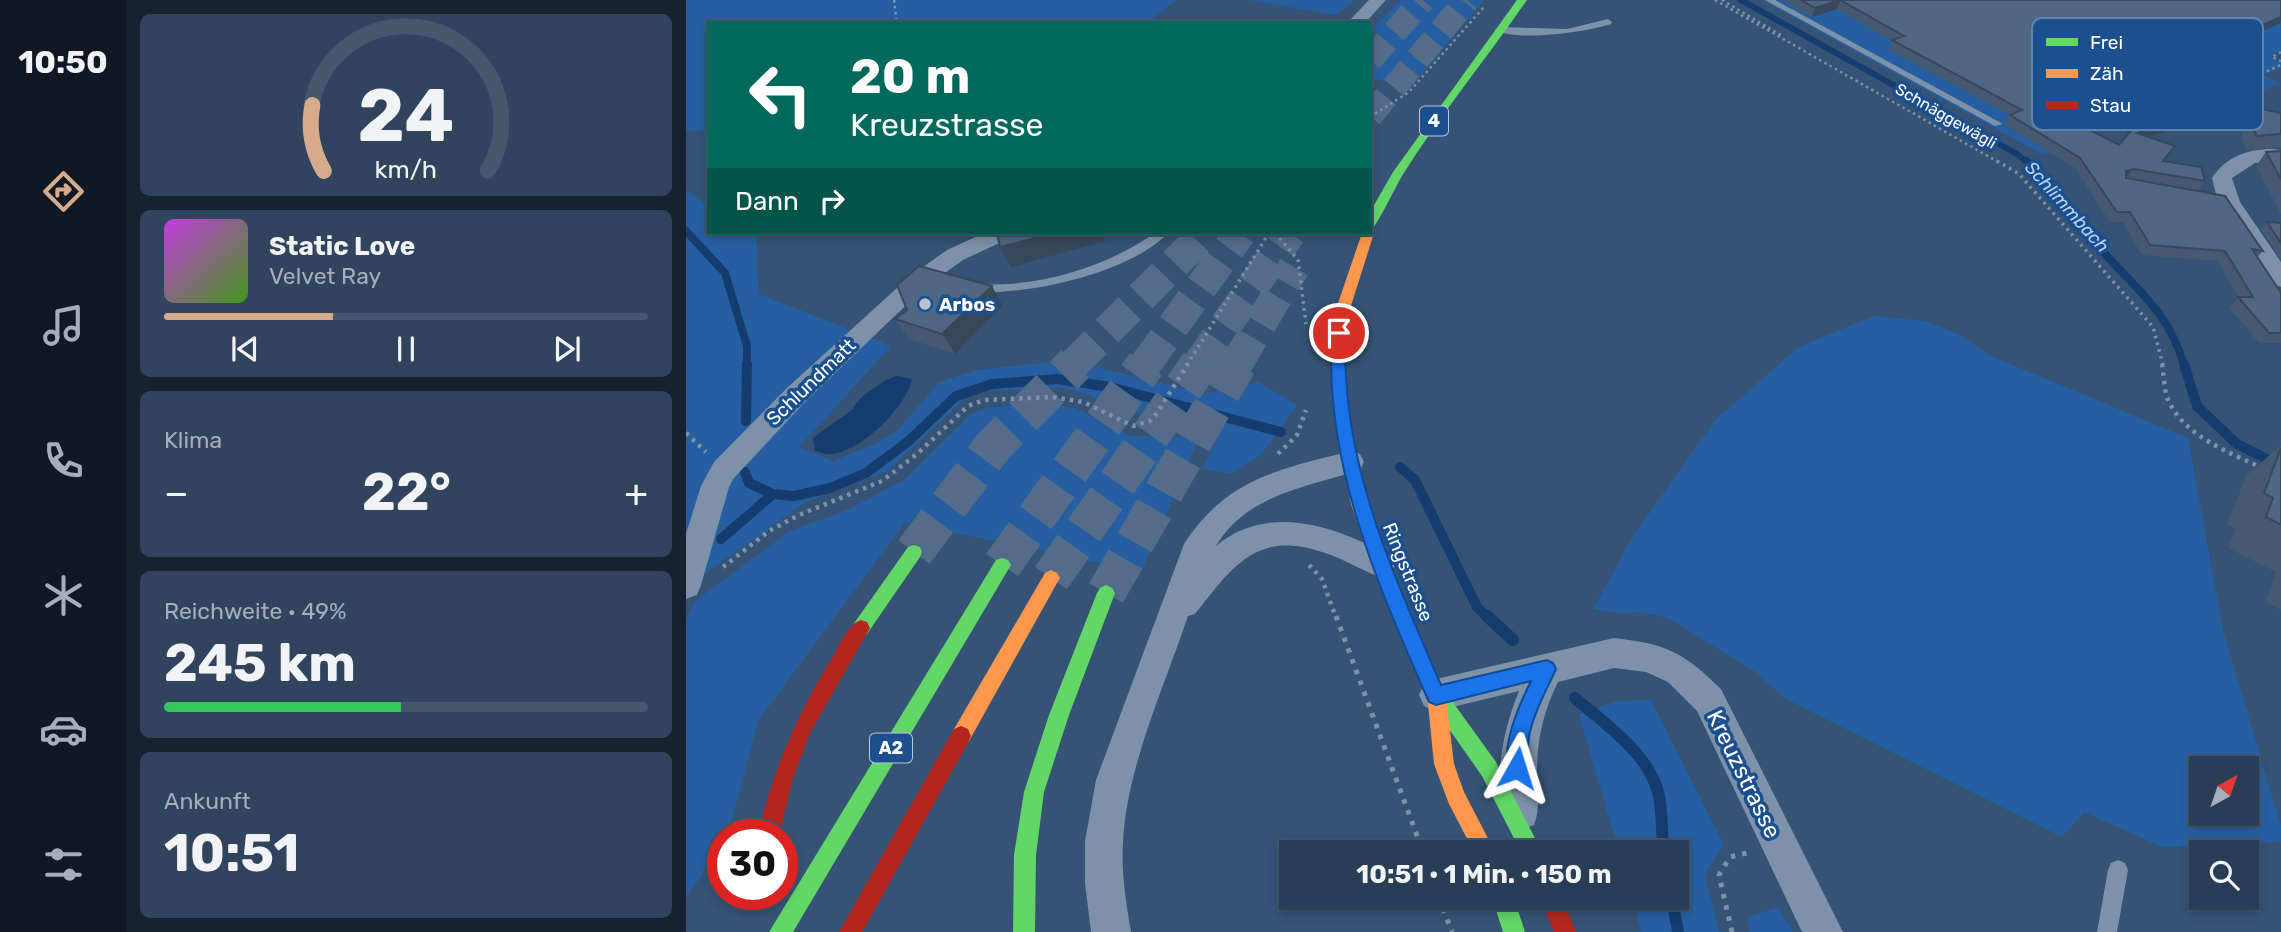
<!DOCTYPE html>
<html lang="de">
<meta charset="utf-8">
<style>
:root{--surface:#283e57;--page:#30455d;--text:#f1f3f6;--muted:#a5aeba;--line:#44576d;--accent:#d6ab8b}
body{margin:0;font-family:Rubik,sans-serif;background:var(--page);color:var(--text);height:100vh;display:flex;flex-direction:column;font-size:26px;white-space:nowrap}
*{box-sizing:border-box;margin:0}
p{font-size:23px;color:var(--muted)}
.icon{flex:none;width:38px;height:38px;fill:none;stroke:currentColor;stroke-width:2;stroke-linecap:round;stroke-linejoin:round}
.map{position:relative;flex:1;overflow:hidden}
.side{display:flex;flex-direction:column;gap:14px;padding:14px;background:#162230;width:560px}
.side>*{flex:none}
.hud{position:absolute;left:21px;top:21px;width:665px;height:214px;border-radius:0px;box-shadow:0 4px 10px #0003,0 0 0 2px var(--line);background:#00695c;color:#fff;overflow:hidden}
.needle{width:46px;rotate:40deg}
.tools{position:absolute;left:1503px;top:756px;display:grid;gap:14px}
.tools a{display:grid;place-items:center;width:70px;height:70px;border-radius:0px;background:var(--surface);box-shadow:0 4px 10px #0003,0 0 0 2px var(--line);font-size:35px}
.speed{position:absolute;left:21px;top:819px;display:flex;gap:14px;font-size:35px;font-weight:700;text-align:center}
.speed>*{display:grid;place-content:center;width:91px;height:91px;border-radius:50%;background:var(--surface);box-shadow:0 4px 10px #0003,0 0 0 2px var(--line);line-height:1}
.speed .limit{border:10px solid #d22;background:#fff;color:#111}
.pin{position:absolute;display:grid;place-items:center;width:60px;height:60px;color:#fff;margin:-30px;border:4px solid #fff;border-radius:50%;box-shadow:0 2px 7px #0007}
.me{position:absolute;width:77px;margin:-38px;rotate:6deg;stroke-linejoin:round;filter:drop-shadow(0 0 5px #0008)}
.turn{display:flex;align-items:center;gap:24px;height:147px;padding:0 28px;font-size:32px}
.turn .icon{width:91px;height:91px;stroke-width:2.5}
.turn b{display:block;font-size:49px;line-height:60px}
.then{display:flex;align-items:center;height:66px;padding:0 28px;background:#0003;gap:14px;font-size:26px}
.big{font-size:52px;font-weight:700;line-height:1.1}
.side .widget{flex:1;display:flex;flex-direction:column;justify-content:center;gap:10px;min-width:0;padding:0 24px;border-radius:10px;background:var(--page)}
.side .dial{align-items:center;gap:0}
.dial svg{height:182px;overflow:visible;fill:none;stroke:var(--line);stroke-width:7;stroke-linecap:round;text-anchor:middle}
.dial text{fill:var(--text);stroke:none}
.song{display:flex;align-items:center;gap:21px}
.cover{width:84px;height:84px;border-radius:10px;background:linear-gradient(135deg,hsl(290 70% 55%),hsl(100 70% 35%))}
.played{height:7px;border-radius:4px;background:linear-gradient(90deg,var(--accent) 35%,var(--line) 35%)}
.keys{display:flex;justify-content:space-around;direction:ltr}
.heat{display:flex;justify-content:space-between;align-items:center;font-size:38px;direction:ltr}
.charge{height:10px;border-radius:5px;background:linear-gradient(90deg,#34c759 49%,var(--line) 0)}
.trip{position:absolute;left:593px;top:840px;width:410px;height:70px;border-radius:0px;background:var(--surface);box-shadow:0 4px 10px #0003,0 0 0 2px var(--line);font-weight:700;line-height:70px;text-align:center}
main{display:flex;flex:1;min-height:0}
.tabs{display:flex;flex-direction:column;width:126px;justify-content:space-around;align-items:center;background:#101923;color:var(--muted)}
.tabs .icon{width:49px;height:49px}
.tabs .on{color:var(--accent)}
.tabs b{font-size:32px;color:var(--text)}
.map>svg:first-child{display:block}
.green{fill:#265fa1;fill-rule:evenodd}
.water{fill:#153c6e}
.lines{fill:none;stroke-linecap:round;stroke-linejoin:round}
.stream-far3{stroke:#153c6e;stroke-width:6}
.stream-far2{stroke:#153c6e;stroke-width:8}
.stream-far1{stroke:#153c6e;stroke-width:10}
.stream{stroke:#153c6e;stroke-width:12}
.highway-tunnel-far2{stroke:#546c89;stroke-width:25;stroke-dasharray:25 12;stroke-linecap:butt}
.highway-tunnel-far1{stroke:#546c89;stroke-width:32;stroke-dasharray:32 16;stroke-linecap:butt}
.highway-tunnel{stroke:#546c89;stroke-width:39;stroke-dasharray:39 19;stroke-linecap:butt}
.path-far3{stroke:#7d92a8;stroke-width:2.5;stroke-dasharray:2.5 3.5;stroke-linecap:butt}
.path-far2{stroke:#7d92a8;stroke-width:3.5;stroke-dasharray:2.5 4.5;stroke-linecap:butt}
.path-far1{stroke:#7d92a8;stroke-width:4.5;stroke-dasharray:3.5 5;stroke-linecap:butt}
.path{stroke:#7d92a8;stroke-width:5;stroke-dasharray:4.5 7;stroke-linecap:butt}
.lane{fill:#7d92a8;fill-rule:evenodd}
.street{fill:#7d92a8;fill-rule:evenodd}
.fast{fill:#63d668;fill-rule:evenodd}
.slow{fill:#ff974d;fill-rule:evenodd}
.jam{fill:#b3261e;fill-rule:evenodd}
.wall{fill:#455971}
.shaded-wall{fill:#38485c}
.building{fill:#506783;stroke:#38485c;stroke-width:2}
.route{fill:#1a73e8;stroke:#114b97;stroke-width:2}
.poi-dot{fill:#b9c2ce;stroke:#1b4f8f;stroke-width:2.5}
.labels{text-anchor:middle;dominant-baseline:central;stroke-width:7;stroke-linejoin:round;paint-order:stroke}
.far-street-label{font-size:16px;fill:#fff;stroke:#1b4f8f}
.shield{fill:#1b4f8f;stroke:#bbcadd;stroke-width:2}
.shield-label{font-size:18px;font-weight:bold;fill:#fff}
.far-water-label{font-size:18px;font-style:italic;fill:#b5d3f5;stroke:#1b4f8f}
.poi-label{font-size:19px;font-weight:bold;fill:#fff;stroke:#1b4f8f;text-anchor:start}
.street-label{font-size:19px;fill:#fff;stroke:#1b4f8f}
.near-street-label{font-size:23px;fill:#fff;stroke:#1b4f8f}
.key{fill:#1b4f8f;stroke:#5f84b1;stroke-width:2}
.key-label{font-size:19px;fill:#fff}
</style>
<main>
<nav class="tabs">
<b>10:50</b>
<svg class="icon on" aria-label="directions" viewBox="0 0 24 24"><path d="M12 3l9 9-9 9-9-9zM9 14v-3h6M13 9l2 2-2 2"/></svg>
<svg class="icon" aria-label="music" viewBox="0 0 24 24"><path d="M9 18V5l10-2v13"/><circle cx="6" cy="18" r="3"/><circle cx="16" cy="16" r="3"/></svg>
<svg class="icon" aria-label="phone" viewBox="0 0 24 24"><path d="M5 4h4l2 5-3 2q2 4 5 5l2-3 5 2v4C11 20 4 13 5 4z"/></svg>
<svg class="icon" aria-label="climate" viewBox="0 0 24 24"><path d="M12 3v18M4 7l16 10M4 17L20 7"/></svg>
<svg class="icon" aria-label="car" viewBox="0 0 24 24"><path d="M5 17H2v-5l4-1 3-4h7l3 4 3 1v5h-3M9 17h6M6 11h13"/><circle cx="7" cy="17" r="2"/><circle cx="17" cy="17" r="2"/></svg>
<svg class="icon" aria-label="filters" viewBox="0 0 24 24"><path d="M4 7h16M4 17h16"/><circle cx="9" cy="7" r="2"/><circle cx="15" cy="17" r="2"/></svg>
</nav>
<section class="side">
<div class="widget dial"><svg viewBox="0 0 100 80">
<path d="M14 69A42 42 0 1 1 86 69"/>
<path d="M14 69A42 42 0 0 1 9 40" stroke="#d6ab8b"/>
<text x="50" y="56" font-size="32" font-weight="700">24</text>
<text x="50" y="72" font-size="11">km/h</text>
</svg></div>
<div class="widget">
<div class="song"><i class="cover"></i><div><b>Static Love</b><p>Velvet Ray</p></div></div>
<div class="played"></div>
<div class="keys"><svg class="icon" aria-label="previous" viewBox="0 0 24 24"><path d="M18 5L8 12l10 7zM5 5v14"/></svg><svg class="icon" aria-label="pause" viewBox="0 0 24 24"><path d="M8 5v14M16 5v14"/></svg><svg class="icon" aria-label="next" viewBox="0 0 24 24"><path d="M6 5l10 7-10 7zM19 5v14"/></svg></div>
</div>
<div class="widget"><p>Klima</p>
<div class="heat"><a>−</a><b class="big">22°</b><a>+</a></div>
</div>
<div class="widget"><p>Reichweite · 49%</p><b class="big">245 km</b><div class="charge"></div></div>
<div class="widget"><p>Ankunft</p><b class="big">10:51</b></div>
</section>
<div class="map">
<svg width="1595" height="932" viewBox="0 0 1595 932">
<rect width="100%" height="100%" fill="#365274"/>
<path class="green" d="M0,0H490L462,23H23V130L0,131Z
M562,0H669L650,15Z
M715,0H798L725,87L684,78V31Z
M1076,0H1595V50L1584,56L1595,61V67L1577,75L1593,83L1570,94L1516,82L1357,155Z
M0,190L23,206V233H70L73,294L205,346L113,447L147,461L190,443L212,430L253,382L290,370L382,360L518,394L572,382L611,405L576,454L546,474L517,469L530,441L399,394L378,388L286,392L201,471L120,502L0,587Z
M1187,316L1239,321L1274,335L1305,356L1502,438L1537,630L1595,826V842L1476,847L1398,812L1376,837L1098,698L1071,673L982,618L955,612L937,614L907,609L947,536L1030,419L1113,347ZM1516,768H1561V814H1516Z
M350,403L390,408L444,436L513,438L455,572L219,522L72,721L42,835H37V844L0,898V619L9,601L104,531L161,510L218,480L285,414L302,408Z
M965,700L1038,845L1019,873L1033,932H955L947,898H990V852H933L893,715L929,701Z
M1092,907L1107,932H1064L1061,918Z"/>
<path class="water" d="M210,376L226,379C220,408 174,452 145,454C139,455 134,452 129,451L127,438L167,409C171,397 197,381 210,376Z"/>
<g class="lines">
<path class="stream-far3" d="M1055,0L1331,154L1342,163"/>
<path class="stream-far2" d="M1340,161C1369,185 1389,219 1414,248C1450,290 1482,310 1498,365
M0,231L39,273L61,346V365"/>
<path class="stream-far1" d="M1498,364L1511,406L1551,444L1595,466
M60,421L61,364
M714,467L729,480L791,607L803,618
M59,472L63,483L87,494L108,496L144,488L180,473L224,440L270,396L306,384L371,379L424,387L595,432
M35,539L87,494"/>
<path class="stream" d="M801,616L827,640
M889,698C918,723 962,753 972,792C977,811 975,832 978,852
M986,898L992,932"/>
<path class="highway-tunnel-far2" d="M684,60L737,0
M684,116L781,0"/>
<path class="highway-tunnel-far1" d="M387,365L519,233
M459,365L554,233
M512,365L604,233
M550,365L608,267"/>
<path class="highway-tunnel" d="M228,552L308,445L389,364
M316,565L460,364
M365,578L514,364
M420,593L551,364"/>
<path class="path-far3" d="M208,0L211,23
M1029,0L1314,163
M1036,0L1098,37
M1595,52L1586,57L1595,61
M1548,86L1595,65
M684,117L723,92L798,7"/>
<path class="path-far2" d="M1311,161L1333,174L1467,327L1477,365
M589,233L612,260L620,324
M501,365L583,233"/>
<path class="path-far1" d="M1476,364C1478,375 1478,392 1483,402C1500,437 1543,452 1576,468
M0,433L20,452
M592,454L611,435L620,410
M623,565L636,579L650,618
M37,567L83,531L113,515L196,481L231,454L282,406L298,400L367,397L397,402L447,426L464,421L469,416L502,364"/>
<path class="path" d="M650,616L737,852
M753,898L766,932
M1046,932L1033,875L1044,857L1061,853"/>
<path class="lane" d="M1079,0H1089L1317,124L1309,126Z
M922,19L926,22L925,24C901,32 830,42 809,30L813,27L881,29Z
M469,233H482C444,273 343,295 290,292L284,288L290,284C352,288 418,268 469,233Z
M1432,860L1439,863L1442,870L1431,932H1411L1422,870L1425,863Z"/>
<path class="street" d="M683,0H700L679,23H661Z
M1586,149L1595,150V162L1569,163L1546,178L1554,202L1595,262V287L1587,284L1532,202L1526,178C1540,157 1561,149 1586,149Z
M298,233H327L324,238L277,260L239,287L119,402L48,478L43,487L15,585L11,595L0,599V534L15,486L28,462L101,388L223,277L261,250Z
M664,451L674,454L678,462L674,470C621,487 561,494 530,546C573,510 626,520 674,541C688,546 703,550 709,564L705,573L694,577C675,570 658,559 639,553C571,529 547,566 509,614L502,616C478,688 441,766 437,842C435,872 440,902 445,932H405L399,883V841L410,780L498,544C541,478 592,470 664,451Z
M928,638C981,644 997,652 1035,689L1157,932H1116L1011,711L982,682L960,672L928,668L872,682C858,710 851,739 851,771C851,790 855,807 848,825L835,830L822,825C805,784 817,730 833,691L750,711L738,706L733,695L738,684L750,679Z"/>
<path class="fast" d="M831,0H841C800,59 754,115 716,176C710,186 690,228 684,231V212L707,172Z
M228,545L234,547L236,552L234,557L181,634L175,636L169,634L166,628L169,622L222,547Z
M316,558L322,560L325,565L322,570L107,932H83L310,560Z
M420,585L426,588L429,593L383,715L358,792L350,855L349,932H327L328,855L338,792L363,715L411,593L414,588Z
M751,687L758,690L810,762L856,852H835L796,776L744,702L742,696L744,690Z
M806,898H828L839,932H817Z"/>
<path class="slow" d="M684,230L688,233L664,309L658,353L661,402L681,504L703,564L760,696L768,764L778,792L809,852H788L763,804L748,764L741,694L685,564L665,504L647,402L644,353L650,309L676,233H684Z
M365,570L371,573L374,578L371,583L282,743L275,746L268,743L265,736L268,729L359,573Z"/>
<path class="jam" d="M175,620L181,622L184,628L124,733L107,778L93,835H72C87,769 113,710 149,653C155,642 163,624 175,620Z
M275,726L282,729L285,736L282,743L176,932H153L268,729Z
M854,898H876L890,932H868Z"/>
</g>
<path class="wall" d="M1096,0H1595L1378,117L1433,145L1512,115L1505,124L1463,137L1478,162L1519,181L1512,191L1577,251L1571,257L1595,293V343H1573L1543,307L1553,297L1531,261L1456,255L1437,222H1424L1389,168L1319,125L1324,115L1203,50L1206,41L1151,9L1126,17Z
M1566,107L1595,113V147L1561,150L1556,139V120Z
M1595,151V214L1570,166L1580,152Z
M1581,222L1595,223V260L1575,229Z
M317,306L269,354L223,339L209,319Z
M1595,445V610L1580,602L1590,572L1542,548L1550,529L1541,525L1560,476Z"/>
<path class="shaded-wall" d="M1154,0L1151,9L1126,17L1129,8Z
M1595,17V23L1365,122L1371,113Z
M1512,115L1505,124L1445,142L1451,133Z
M1447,169L1440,178V171Z
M368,233H417L420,241L325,267L314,247Z
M306,286L317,306L269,354L256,334Z"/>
<path class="building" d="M1115,0H1595V17L1371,113L1433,145L1476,94L1512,115L1451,133L1489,146L1477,161L1515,167L1519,181L1447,169L1440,171V178L1539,196L1577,251L1566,249L1595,293V333H1583L1552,297H1567L1539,251L1464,245L1444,212H1431L1394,158L1324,115L1336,110L1206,40L1218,36L1154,0L1129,8Z
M1566,107L1595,113V134L1571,136L1566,126Z
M1595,151V179L1580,152Z
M1581,222L1595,223V243Z
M311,233H368L314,247Z
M233,266L306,286L256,334L209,319L221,310L211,285Z
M1595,448V525L1580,517L1587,498L1578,493Z"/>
<path class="route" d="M653,328L660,333C653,458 707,573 755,685L861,660L867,663L870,669C860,691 848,712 843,736C841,749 843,762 838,775L831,778L824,775C813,749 833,705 845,681L750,705L743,702C692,586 637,462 646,333Z"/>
<circle class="poi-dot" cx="239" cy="304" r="7"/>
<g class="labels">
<g class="far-street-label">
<text transform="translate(1260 116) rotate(30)">Schnäggewägli</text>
</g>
<g class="shield">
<rect x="734" y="106.5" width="28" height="29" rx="5"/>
<rect x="184" y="733.5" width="42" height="29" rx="5"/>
</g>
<g class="shield-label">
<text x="748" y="121">4</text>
<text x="205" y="748">A2</text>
</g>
<g class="far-water-label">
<text transform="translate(1381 207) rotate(48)">Schlimmbach</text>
</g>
<g class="poi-label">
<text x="253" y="304">Arbos</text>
</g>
<g class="street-label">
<text transform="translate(125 382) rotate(-44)">Schlundmatt</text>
<text transform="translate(722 572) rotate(68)">Ringstrasse</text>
</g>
<g class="near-street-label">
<text transform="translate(1058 774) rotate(64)">Kreuzstrasse</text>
</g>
</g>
<rect x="1346" y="18" width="231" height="112" rx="10" class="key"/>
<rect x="1360" y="38" width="32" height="8" fill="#63d668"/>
<rect x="1360" y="69" width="32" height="9" fill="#ff974d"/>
<rect x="1360" y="101" width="32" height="8" fill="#b3261e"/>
<g class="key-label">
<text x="1404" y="49">Frei</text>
<text x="1404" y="80">Zäh</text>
<text x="1404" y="112">Stau</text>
</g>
</svg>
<div class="tools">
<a><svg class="needle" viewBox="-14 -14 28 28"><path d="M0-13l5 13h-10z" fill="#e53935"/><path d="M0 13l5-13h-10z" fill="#a5aeba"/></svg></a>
<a><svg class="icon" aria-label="search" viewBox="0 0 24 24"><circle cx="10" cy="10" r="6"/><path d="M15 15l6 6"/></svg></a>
</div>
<div class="speed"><div class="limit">30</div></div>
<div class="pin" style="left:653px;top:333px;background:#d93025"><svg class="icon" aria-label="arrive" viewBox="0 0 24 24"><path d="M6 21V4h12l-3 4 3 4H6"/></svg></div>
<svg class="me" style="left:831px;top:768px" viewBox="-20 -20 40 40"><path d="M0-17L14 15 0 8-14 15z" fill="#1a73e8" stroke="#fff" stroke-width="4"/></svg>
<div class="trip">10:51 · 1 Min. · 150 m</div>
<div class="hud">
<div class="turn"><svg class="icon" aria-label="left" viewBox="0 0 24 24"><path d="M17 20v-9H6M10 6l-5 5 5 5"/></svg><div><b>20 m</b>Kreuzstrasse</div></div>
<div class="then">Dann<svg class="icon" aria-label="right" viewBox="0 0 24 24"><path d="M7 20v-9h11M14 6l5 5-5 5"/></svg></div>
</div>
</div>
</main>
